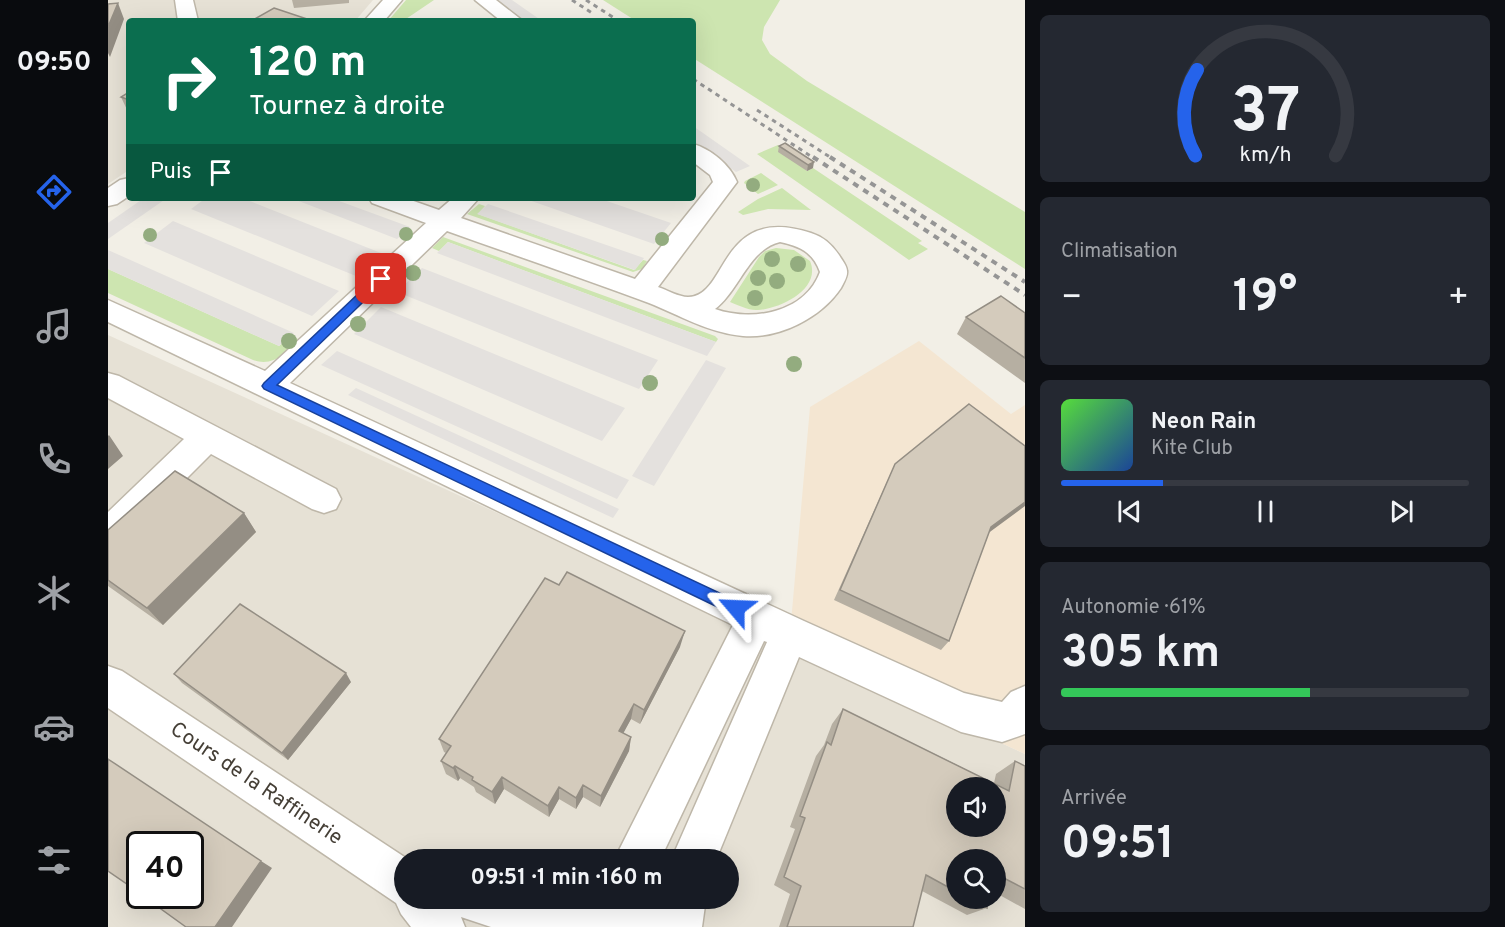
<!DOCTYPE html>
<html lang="fr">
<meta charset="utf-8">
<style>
:root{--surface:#171b24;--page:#242831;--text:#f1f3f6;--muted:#9ea1a6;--line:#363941;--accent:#2563eb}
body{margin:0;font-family:Overpass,sans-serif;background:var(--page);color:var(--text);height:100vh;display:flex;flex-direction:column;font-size:22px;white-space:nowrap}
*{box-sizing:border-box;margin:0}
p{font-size:20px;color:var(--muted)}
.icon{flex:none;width:33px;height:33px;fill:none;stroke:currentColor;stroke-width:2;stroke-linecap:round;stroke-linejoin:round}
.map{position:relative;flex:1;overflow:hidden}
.details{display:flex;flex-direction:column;gap:15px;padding:15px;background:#0d0f14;width:480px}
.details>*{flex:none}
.banner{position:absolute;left:18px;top:18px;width:570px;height:183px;border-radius:6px;box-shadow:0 6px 24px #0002;background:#0b6e4f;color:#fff;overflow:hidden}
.buttons{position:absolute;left:838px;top:777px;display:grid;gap:12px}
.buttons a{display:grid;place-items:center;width:60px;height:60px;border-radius:50%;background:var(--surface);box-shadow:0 6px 24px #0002;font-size:30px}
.speed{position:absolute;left:18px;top:831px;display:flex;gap:12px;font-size:30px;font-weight:700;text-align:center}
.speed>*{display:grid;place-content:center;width:78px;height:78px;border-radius:50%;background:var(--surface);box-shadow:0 6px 24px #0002;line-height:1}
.speed .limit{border:3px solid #111;border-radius:9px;background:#fff;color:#111}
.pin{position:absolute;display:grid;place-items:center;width:51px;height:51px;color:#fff;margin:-26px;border-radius:12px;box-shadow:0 3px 9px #0006}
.me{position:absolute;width:66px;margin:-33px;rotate:296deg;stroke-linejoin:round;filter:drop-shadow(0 0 4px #0008)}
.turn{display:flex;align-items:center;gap:21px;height:126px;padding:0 24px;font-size:27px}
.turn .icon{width:78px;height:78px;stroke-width:2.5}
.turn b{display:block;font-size:42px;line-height:51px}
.then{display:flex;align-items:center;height:57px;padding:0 24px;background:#0003;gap:12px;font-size:22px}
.big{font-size:45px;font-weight:700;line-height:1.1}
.details .tile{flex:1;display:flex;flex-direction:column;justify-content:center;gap:9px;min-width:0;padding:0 21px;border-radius:9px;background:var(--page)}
.details .dial{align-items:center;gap:0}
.dial svg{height:156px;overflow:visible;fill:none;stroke:var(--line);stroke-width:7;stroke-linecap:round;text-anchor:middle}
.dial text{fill:var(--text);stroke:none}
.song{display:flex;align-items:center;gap:18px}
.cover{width:72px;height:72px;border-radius:9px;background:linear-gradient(135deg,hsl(110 70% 55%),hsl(220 70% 35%))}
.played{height:6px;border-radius:3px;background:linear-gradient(90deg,var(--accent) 25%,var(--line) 25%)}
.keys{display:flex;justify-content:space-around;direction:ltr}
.heat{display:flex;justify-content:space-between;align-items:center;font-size:33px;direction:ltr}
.charge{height:9px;border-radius:4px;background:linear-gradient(90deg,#34c759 61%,var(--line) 0)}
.trip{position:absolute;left:286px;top:849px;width:345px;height:60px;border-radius:30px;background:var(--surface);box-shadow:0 6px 24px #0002;font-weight:700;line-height:60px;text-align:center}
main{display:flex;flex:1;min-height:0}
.tabs{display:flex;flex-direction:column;width:108px;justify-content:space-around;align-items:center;background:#090b0e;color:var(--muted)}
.tabs .icon{width:42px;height:42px}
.tabs .current{color:var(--accent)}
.tabs b{font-size:27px;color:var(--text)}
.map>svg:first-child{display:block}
.residential{fill:#e6e1d5;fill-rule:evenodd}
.commercial{fill:#f4e6d2}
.green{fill:#cde5b0}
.parking{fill:#e4e1de}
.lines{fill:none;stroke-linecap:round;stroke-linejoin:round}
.minor-casing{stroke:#beb7a9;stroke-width:3}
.minor{fill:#fff;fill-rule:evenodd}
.rail-far1{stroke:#959595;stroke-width:3;stroke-dasharray:4.5 4.5;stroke-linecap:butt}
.rail{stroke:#959595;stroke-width:4;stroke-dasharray:6 6;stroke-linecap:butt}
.tree{fill:#93ac7f}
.wall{fill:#b6afa2}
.shaded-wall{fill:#948e84}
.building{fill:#d4cbbc;stroke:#948e84;stroke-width:1.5;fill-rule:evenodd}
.route{fill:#2563eb;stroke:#184099;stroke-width:1.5}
.labels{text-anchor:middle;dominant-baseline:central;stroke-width:5;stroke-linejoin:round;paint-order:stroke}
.near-street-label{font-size:21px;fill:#453f36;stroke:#fff}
</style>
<main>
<nav class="tabs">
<b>09:50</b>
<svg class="icon current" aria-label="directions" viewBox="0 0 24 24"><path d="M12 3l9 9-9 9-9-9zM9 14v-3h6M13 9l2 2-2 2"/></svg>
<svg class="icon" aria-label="music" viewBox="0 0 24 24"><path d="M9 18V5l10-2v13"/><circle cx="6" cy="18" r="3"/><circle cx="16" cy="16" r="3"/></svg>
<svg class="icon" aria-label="phone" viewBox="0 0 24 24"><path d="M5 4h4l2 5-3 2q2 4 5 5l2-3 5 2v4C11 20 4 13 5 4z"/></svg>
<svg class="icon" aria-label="climate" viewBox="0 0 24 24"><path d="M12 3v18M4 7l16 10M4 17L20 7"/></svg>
<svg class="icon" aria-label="car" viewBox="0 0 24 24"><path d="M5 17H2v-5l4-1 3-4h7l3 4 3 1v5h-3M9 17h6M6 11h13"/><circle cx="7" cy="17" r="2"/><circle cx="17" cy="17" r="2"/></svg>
<svg class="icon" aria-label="filters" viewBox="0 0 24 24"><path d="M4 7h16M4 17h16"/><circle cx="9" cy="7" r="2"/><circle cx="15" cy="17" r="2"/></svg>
</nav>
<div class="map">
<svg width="917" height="927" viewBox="0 0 917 927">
<rect width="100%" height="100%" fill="#f2efe6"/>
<path class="residential" d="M0,0H265L247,21H21V170L0,184Z
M0,335L917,754V927H0ZM849,788H888V826H849ZM32,844H82V896H32ZM297,860H621V898H297ZM849,860H888V898H849Z"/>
<path class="commercial" d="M811,341L903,414L917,405V754L677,643L682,634L702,407Z"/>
<path class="green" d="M298,0H326L295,21H280Z
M495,0H672L656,27L654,40L662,54L699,81L917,212V269L585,58V21H528Z
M670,145L699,171L705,168L814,241L810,243L820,249L801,260L649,154Z
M653,173L670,185L650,194L636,183L637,181Z
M674,188L703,210L660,209L635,215L630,212L650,199Z
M371,204L377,206L370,214L526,270L535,260L539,261L534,269L525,272L359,214Z
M335,237L607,336L610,339L608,342L340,242L331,251L324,248Z
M668,248L686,250L702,261C714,289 672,309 650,310C641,311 630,305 622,302L651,257L657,251Z
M0,269L171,346L183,336L190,339C179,354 164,367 145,360L0,293Z"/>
<path class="parking" d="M387,0H404L434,21H417Z
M585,126L642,166L628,172L585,141Z
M36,198H59L0,239V223Z
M98,198H134L273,253L248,276L83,209Z
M183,198H223L302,227L289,239Z
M415,198H490L563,223L546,244Z
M380,204L536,258L527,270L369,214Z
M65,221L231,291L204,316L36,243Z
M340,242L608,342L599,356L329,253Z
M0,250L186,333L171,346L0,269Z
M314,268L550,360L531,389L289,292Z
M273,307L517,408L494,441L246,334Z
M229,351L521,480L509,499L213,365Z
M598,360L618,368L546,486L524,476Z
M248,388L511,509L505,518L240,395Z"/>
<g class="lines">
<g class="minor-casing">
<path id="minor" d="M67,0H85L90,21H70Z
M275,0H294L276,21H256Z
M367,0H388L415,21H393Z
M585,144C603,149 622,165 629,182L550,287C559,290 571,297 580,297C621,297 610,203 703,233C716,237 724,245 731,255C734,260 739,266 739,271C740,276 735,284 733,288C713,318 671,339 635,336C601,333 571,315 541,303C474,278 406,255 339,231L182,383L696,621L856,693L894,702L903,692L917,686V734L894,742L853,732L691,657L608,860H563L659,642L656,641L552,860H506L625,625L0,322V300L157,371L318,223L264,203L261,198H297L331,210L345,198H371L353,218L527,279L605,182L602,175L585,162ZM672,242C691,246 705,252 712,272C697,313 644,322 607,309C631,291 641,249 672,242Z
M21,178V196L9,204L0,206V188L12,180Z
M0,373L11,376L228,489L233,499L228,509L216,513L204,509L103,454L12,545L0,549V512L76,439L0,398Z
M0,666L14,671L301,860H297V898H543L551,904L552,898H598L594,927H383L353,917L357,927H303L293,914L288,903L0,708Z"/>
</g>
<use href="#minor" class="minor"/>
<path class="rail-far1" d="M464,0L484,13
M478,0L511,21
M585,79L707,159
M649,110L725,159"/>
<path class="rail" d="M705,157L917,295
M722,157L917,282"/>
</g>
<g class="tree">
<circle cx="645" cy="185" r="7"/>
<circle cx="298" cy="234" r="7"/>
<circle cx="42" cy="235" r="7"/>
<circle cx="554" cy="239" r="7"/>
<circle cx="664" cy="259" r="8"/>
<circle cx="690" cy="264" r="8"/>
<circle cx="261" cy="270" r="8"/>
<circle cx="305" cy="273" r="8"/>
<circle cx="650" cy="278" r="8"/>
<circle cx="669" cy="281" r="8"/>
<circle cx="647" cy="298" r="8"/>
<circle cx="250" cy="324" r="8"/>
<circle cx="181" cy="341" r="8"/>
<circle cx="686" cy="364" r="8"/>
<circle cx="542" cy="383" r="8"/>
</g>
<path class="wall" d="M184,0H241V3L186,8Z
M21,92V114L13,97Z
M671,146L705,168L699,171L670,152Z
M917,313V383L849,334L858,317Z
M787,464L881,533L841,641L833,650L726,600L782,475Z
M136,513L148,532L55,625L0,586V530Z
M572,647L532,724L523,719L515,733L523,737L521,751L492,807L475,797L468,809L451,799L441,817L396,789L387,804L368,792L366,787L352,778L350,781L338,774L333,761L338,753L336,752L331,739Z
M66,674L243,682L180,760L74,683Z
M735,709L886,783L888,774L907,761L917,766V909L888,893V860H849V898H880L879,908L859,915L814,891L805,927H671L682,894L666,885L687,829L682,827L708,756L716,745L724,724Z"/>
<path class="shaded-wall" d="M10,3L16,19L2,57L0,53V27Z
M706,162L705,168L699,171L700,165Z
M1,435L15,456L0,469V436Z
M917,502V506L875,537L883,527Z
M136,513L148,532L55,625L39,608Z
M577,631L572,647L532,724L536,710Z
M238,673L243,682L180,760L174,753Z
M526,704L523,719L509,745L511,731Z
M523,737L521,751L492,807L493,796Z
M347,766L352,778L350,781L345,768Z
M394,777L396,789L387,804L384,792Z
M475,785V797L468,809V798Z
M451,787V799L441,817L440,806Z
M153,861L164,868L124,927H107Z"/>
<path class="building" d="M10,3L0,27V4Z
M166,8L199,19L196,21H143Z
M21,92V100L13,97Z
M677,143L706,162L700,165L671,146Z
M893,296L917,313V358L858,317Z
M861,404L917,446V502L883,527L841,641L732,590L787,464Z
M67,471L136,513L39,608L0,580V530Z
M459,572L577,631L536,710L526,704L511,731L523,737L493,796L475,785L468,798L451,787L440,806L394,777L384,792L364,780L365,777L347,766L345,768L333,761L343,746L331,739L437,578L451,585Z
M132,604L238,673L174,753L66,674Z
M735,709L901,791L907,761L917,766V889L888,874V860H849V892L818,875L805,927H679L693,886L676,877L697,818L692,816L719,742L723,745ZM849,788H888V826H849Z
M0,759L153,861L107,927H78L35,896H82V844H32V893L0,871Z
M862,898H880L879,908Z"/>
<path class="route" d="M273,275L277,276V281L169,385L633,603L636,608L633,613L628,615L622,613L156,389L154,386L156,383L269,276Z"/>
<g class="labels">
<g class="near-street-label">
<text transform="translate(148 784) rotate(34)">Cours de la Raffinerie</text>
</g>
</g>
</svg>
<div class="buttons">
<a><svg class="icon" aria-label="sound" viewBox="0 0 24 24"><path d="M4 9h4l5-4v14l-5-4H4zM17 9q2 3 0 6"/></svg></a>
<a><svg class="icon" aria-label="search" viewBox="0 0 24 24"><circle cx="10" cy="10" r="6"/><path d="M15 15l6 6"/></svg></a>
</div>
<div class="speed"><div class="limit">40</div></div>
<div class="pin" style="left:273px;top:279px;background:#d93025"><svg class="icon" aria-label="arrive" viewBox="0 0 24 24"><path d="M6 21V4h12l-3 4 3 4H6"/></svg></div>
<svg class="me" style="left:628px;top:608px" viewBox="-20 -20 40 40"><path d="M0-17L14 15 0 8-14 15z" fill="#2563eb" stroke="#fff" stroke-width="4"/></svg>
<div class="trip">09:51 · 1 min · 160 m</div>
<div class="banner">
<div class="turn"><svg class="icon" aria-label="right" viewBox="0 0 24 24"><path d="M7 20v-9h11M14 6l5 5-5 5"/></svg><div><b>120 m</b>Tournez à droite</div></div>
<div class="then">Puis<svg class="icon" aria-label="arrive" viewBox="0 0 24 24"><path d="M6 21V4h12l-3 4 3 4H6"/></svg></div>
</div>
</div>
<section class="details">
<div class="tile dial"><svg viewBox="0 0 100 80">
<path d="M14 69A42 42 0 1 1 86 69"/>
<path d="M14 69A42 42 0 0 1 15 25" stroke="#2563eb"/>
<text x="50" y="56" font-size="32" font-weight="700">37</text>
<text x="50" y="72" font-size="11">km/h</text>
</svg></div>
<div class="tile"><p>Climatisation</p>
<div class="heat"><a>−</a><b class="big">19°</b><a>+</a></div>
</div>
<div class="tile">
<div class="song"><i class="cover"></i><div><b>Neon Rain</b><p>Kite Club</p></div></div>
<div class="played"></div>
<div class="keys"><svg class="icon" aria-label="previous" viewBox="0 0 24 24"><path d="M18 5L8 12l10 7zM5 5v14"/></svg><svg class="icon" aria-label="pause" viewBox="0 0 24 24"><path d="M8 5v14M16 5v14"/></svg><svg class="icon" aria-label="next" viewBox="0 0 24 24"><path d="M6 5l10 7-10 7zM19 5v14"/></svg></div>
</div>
<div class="tile"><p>Autonomie · 61%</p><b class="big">305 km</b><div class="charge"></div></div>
<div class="tile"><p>Arrivée</p><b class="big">09:51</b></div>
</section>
</main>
